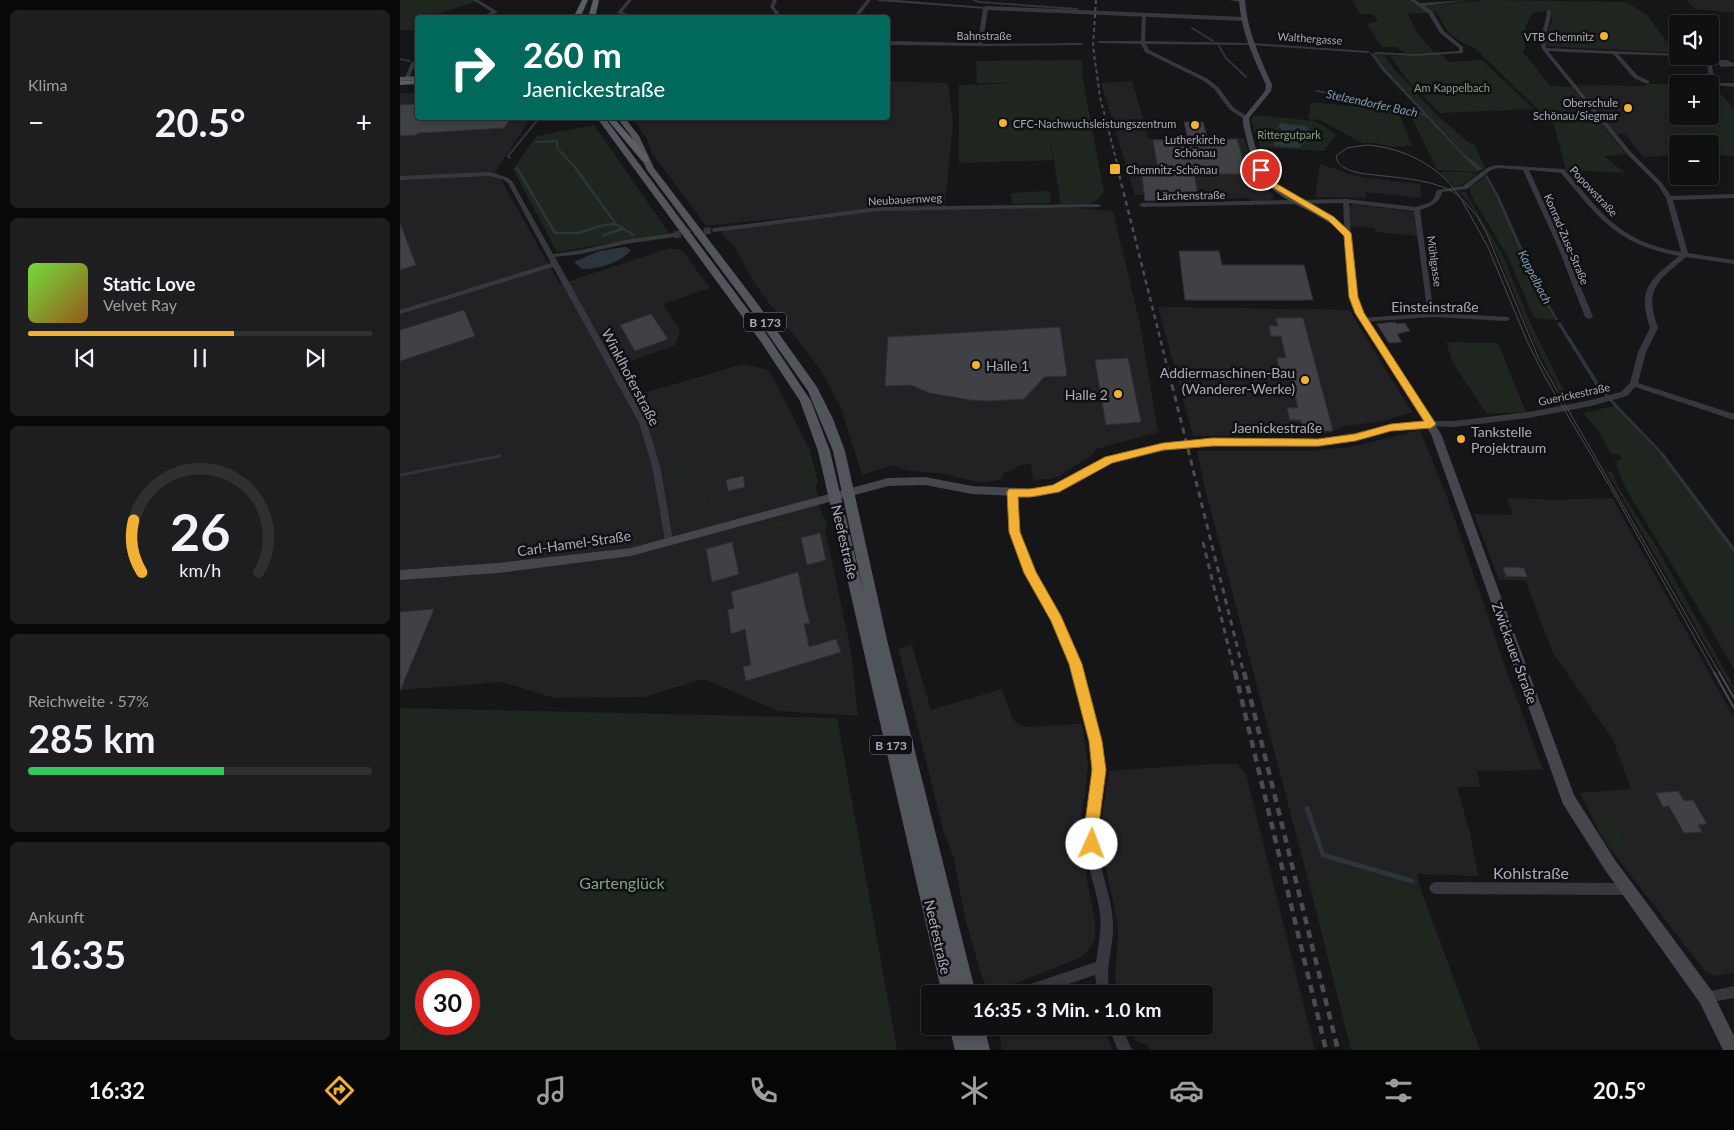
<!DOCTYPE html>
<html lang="de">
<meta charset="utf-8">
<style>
:root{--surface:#101012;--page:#1e1e20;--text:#f1f3f6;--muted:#9c9d9f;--line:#303032;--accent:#f2b134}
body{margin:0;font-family:Lato,sans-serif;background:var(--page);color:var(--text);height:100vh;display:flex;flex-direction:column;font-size:19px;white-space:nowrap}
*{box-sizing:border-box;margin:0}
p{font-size:16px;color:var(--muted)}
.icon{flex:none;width:28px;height:28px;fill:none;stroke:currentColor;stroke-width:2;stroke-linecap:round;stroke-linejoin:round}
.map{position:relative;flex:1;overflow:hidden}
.side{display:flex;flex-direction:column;gap:10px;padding:10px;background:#09090a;width:400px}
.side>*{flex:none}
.guide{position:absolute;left:15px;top:15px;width:475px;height:105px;border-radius:5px;box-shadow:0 2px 8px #0003,0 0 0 1px var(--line);background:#00695c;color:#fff;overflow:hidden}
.buttons{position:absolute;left:1269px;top:15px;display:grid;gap:10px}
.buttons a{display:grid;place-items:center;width:50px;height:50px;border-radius:5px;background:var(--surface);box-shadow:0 2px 8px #0003,0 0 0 1px var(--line);font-size:25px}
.speed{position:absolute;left:15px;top:970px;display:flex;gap:10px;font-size:25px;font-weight:700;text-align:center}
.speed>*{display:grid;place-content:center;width:65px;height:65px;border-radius:50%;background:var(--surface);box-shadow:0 2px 8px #0003,0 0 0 1px var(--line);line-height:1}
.speed .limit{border:8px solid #d22;background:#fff;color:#111}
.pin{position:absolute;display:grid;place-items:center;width:42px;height:42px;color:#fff;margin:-21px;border:2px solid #fff;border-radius:50%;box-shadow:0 1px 5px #0007}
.me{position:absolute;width:55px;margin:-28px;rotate:2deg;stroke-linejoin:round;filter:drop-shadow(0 0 4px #0008)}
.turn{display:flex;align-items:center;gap:18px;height:105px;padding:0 25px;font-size:22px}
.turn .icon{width:65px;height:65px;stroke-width:2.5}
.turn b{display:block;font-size:35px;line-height:42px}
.big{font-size:38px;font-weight:700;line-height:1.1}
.side .widget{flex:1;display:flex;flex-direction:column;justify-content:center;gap:8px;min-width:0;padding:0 18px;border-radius:8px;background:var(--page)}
.side .dial{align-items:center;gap:0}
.dial svg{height:130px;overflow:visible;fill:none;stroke:var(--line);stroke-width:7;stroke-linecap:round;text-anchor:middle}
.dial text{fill:var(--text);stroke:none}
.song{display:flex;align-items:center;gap:15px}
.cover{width:60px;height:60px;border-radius:8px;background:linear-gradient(135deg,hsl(100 70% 55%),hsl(30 70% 35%))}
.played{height:5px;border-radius:2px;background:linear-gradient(90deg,var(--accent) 60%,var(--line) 60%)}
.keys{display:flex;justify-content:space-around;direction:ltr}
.heat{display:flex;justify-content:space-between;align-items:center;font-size:28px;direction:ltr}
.charge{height:8px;border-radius:4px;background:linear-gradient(90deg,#34c759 57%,var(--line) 0)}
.trip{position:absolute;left:521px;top:985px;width:292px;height:50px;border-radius:5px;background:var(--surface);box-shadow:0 2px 8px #0003,0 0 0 1px var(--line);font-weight:700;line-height:50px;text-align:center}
.dock{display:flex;height:80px;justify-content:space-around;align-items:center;background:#060607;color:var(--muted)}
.dock .icon{width:35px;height:35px}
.dock .on{color:var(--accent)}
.dock b{font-size:22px;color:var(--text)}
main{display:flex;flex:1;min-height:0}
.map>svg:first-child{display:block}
.built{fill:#222225}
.green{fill:#1e261f;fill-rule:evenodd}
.water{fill:#2c353c}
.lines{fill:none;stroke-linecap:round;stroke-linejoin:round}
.stream-far3{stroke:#2c353c;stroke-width:2}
.stream-far2{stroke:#2c353c;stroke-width:2.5}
.stream-far1{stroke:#2c353c;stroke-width:3}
.stream{stroke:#2c353c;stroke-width:4.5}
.building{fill:#404145;stroke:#303034}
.minor-tunnel{stroke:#333438;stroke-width:7;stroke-dasharray:7 3;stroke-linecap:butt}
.minor{fill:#37383d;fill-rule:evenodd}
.tertiary{fill:#37383d;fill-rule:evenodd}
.secondary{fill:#45474d;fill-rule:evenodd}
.primary{fill:#53555c;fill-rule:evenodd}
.trunk{fill:#5b5e65;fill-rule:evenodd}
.tram-far1{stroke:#4a4c52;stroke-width:1}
.tram{stroke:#4a4c52;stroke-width:2}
.rail-far3{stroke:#4a4c52;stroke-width:2;stroke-dasharray:4 3;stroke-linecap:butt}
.rail-far2{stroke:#4a4c52;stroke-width:2.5;stroke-dasharray:5 4;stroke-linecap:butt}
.rail-far1{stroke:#4a4c52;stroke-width:3;stroke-dasharray:6 5;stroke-linecap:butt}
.rail{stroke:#4a4c52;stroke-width:4.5;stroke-dasharray:8 6;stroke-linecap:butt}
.route{fill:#f2b134;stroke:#9d7322}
.poi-dot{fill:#f2b134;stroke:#111113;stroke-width:2}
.labels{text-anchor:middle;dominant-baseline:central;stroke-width:5;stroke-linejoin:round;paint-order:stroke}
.far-street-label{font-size:11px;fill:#a8adb8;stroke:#111113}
.far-poi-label{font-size:11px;fill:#a8adb8;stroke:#111113;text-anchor:end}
.far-park-label{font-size:11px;fill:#7fa381;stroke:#111113}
.far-water-label{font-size:12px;font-style:italic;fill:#7f9bb3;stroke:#111113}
.shield{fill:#111113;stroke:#7b7e86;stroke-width:1}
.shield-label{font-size:12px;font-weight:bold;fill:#a8adb8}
.street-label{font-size:14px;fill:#a8adb8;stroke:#111113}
.poi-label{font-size:14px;fill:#a8adb8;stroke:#111113;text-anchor:start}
.near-street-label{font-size:16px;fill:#a8adb8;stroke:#111113}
.near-park-label{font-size:16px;fill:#7fa381;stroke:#111113}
</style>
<main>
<section class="side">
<div class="widget"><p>Klima</p>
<div class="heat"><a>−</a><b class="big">20.5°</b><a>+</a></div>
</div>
<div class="widget">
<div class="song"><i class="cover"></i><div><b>Static Love</b><p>Velvet Ray</p></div></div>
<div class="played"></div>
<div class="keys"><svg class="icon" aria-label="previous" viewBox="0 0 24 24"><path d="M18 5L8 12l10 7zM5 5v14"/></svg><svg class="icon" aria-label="pause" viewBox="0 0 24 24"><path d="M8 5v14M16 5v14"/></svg><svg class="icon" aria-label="next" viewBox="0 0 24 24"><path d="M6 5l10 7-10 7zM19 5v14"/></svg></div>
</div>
<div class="widget dial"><svg viewBox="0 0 100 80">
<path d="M14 69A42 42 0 1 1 86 69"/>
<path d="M14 69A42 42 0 0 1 9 37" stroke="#f2b134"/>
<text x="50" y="56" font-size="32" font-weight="700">26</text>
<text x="50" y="72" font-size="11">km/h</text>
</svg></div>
<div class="widget"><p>Reichweite · 57%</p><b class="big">285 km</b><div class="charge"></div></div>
<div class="widget"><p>Ankunft</p><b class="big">16:35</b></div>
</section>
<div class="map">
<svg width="1334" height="1050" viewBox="0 0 1334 1050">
<rect width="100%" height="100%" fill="#161618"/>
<path class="built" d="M1286,0H1334V13L1295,9Z
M488,81L548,83L553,124L545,206H498L306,226L252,153L246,137L232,118H488Z
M732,81L749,139L844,138L857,177L862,185L874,196L871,201H851L849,198L745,201L744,195H735L701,83Z
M1177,85L1243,86L1278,129L1288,130L1298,144H1278L1277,155L1243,157L1225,134H1216Z
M0,93H17L18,118H131L96,171L160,284L270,248L282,250L310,288L263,304L280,330L275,345L226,363L244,393L343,364L369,370L407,444L451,651L458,716L378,711L303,679L245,697L154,698L102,682L0,690Z
M920,164L959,177L1020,184L1021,198L966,192V198L915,197Z
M955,204L1015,212L1018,236L975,232V228L950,226L949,206Z
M525,208H679L713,211L740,324L758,432L696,449L692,455L661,475L651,479L633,480L631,464L619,465L612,471L604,472L601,479L590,482H576L545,474L503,470L495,466H489L462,475L441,408L421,371L357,287L333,245L322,235L323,230L477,211Z
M758,307L949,310L1012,412L984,421L945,426L925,434L793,436Z
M1020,430L1047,497L1109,678L1143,770L1077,771L1080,787H1057L1070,832L1078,876L1017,874L1021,890L940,864L911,891L804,485L797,451H907L951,447Z
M1107,498L1156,500L1212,498L1334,718V973L1313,976L1305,971L1204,841L1180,793L1231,789L1213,740L1153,653L1125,580H1099L1074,514L1113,515Z
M1309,626H1334V669Z
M512,645L531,710L602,689L613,720L624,727L682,724L688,764L686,787L678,835L684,845L687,881L695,920V938L691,947L680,958L593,992L586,987L581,974L566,922L553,855L544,833L498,648Z
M809,764H837L846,774L915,1050H751L747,1045L736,1041L731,1031L729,1026H805V994H718L715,977L718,935L716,915L701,847L700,830L709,771Z
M598,1026H704L712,1050H602Z"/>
<path class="green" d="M0,0H73L75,2L28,17L18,18L17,31L0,30Z
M952,0H1009L1030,13L1008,14L1016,31L1034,53L1007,54L996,47H982L967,24L978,21L973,14H960Z
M1087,0L1226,2L1247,15L1275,53L1147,46L1144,43L1152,20L1151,11L1132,13L1122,35L1125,46L1123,52L1150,86L1172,87L1226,154L1204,156L1225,173L1166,170L1154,125L1076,49L1060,41L1048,32L1037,13L1025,7V6Z
M974,54L984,55L995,70L1038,116L1069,143L1074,144L1085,168L1083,169L1062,152L982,65Z
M1041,54L1049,62L1082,60L1134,109L1040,113L1013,87L990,56Z
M682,60L683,80L704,192C693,209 680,204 661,205L646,114L653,160L559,163V85L622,83H577L576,61Z
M1249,84H1277L1278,116H1310V85H1313L1334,109V156L1310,155V144H1298L1288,130L1278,129L1243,86Z
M961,98L1013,108L1009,109L1026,116L1079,172L1037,170L1009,112H998L1012,145L992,147L975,143H962L920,120L908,119L911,102L958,107Z
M854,115L915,121L936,134L924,151L860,147L851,120Z
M194,125L269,233L157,252L113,169L137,136Z
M1042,172H1069L1076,175L1062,185L1055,187L1040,173Z
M1085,176L1096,196L1137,289L1156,320L1134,318L1108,257L1071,195L1070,188Z
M650,191L651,203L612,204L611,193Z
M1059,191L1065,192L1103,256L1129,320L1168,399L1164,400L1133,340L1097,252L1070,204Z
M1046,342L1098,343L1126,412L1087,414L1053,363Z
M1214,406L1257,450L1334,553V626H1309L1226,489L1215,462L1222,459L1220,455L1211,453L1197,429L1183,413Z
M409,447L418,483C412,494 394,495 382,499V496L386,491L394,495L409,478L399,473L394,466L396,457Z
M282,467L283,473L275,483L285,512L294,518L306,516L299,475L288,472V468L303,472L309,513L315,511L316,516L295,522L282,517L268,474L271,471Z
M1207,472H1212L1220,490L1256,546L1329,678L1334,687V693Z
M414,514L424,517L428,529L423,525L419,533L416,521L409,519L341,535V532Z
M0,708L437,718L497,1050H0ZM26,981H69V1024H26Z
M1189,809C1213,809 1216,815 1224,837L1216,852L1206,839Z
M940,864L1021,890L1080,1050H951L911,891Z"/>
<path class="water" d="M970,53L974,54L982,65L1062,152L1083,169L1078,171L1064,157L983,71Z
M880,123L905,126L909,129L908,138L899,148L874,146L875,140L882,137L884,133L878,126Z
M1087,175L1098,194L1139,286L1158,320H1156L1137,290L1096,196L1085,176Z
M225,247L231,250C222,262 197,270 182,269L174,262L199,251Z
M1157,323H1161L1202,388L1198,389Z
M1217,405L1264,454L1334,547V553L1257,450L1214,406Z"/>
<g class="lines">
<path class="stream-far3" d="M574,0L579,2L677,9
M792,28L813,41
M819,46L826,58L846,77
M0,59L10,61
M917,91L1013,110L1027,116
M136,142L157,141V148L175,167
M110,158L108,156L139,118"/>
<path class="stream-far2" d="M174,166L216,224
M117,168L155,233H178L204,225L216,224L233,235
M204,235L222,229"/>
<path class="stream-far1" d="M1198,386L1217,407
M0,475L100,456"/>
<path class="stream" d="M907,808L923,855L1012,881"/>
</g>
<path class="building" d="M18,104V118H111L104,128L18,133L16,135L0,136V105Z
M784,122H803L808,140L837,139L847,174H794L799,200L745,201L742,175H759L753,140H788Z
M0,223L16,265L0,270Z
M779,251H819L822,265H904L913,300H785Z
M64,310L75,336L0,361V330Z
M251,314L268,339L235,351L220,325Z
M876,318H903L933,431H903L901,420H890L887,408H898L890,374L880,373L877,358H886L881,336H871L869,326H878Z
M995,322L997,324L1005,323L1010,331L997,334L1002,342L989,343L977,324Z
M660,327L667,376L644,377L624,399L586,401L571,400L530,393L511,385L485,386L488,337Z
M728,358L741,422L706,425L695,360Z
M343,476L345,487L328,491L326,480Z
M420,533L426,560L407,565L401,538Z
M332,542L339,574L312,582L306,549Z
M1103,567L1124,568L1127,577L1106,576Z
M398,572L406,610L410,623L404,624L409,647L436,639L441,652L346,681L343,667L351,665L345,629L331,634L328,610L334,608L331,592Z
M34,609L0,691V612Z
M1278,791L1284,801L1293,800L1307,824L1298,825L1302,832L1284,833L1269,806L1263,807L1256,793Z"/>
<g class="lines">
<path class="minor-tunnel" d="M274,235L314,230"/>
<path class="minor" d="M73,0H78L98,12L85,18H77L92,12Z
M228,0H232L222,12L232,15L326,18H227V16L217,13Z
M373,0H377L374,7L379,13L378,15L405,18H360L373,15L375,13L370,7Z
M467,0H471L457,18H452Z
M477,0H497L586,7L588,8L586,9L479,1Z
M828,0H843L844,1L842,2Z
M1010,0H1015L1020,3L1071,0L1024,6L1032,11L1044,31L1063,47V53L1015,56L974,54V53L976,52L1015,54L1059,51V48L1040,33L1028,13Z
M1149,10L1151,11C1151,24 1143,35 1146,48L1278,54V56H1279H1278L1218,54L1238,76L1249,81V83L1247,84L1234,78L1213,54L1148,51L1231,152L1262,183L1271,196L1334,194V198L1273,200L1288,253L1334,260V264L1286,257C1257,282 1244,288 1258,328L1246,352L1238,383L1334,414V420L1235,387L1227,396L1191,406L1129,418L1054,427L1028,426L1027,424L1028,422L1031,421H1054L1129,412L1191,400L1221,392L1230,383L1238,352L1250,328C1237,288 1250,280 1279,256C1217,245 1199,218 1161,173L1129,170L1164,247L1193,317L1189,319L1185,317L1158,247L1123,170L1098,168L1091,170L1067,189L1042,192C1039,204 1031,206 1020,210L1033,309L1036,313L1108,317L1110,319L1106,321L1033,317L961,322L959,320L963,318L1029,313L1027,309L1014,211L949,203L951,235L948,237L945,235L943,203L742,207L739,205L742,203L946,199L1016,207L1031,202L1034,198L1037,190L1063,186L1087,168L1096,165L1163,169L1165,170C1202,214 1220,242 1281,252L1266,198L1258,185L1227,154L1142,49C1139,35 1146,24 1147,11Z
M744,14L746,15L745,41L851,43L968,51L970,52L968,53L851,45L746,44L749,50L808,79L818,87L834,108L848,117L849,118L846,120L830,110L814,89L804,81L745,52L741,44L699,43L697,42L699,41H741L742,15Z
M681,43L683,44V45L580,46L578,45L580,44Z
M1287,56H1298L1311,59L1314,79L1318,83H1334V87L1315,85L1309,79L1307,61Z
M18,58V62L15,64L9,79L4,80L11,63Z
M1318,60H1326L1334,63V66L1321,67L1316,61Z
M89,172L106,177L112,181L153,254L181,250L225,240L274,233L277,235L274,237L225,244L181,254L155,257L247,423L260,466L273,540L272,542H266L265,540L252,466L239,423L153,267L0,314V310L151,263L108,183L102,179L89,176L0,180V176Z
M698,204L701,206L700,207L479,211L314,232L311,230L314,228L479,207Z
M612,489L616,492C616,508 616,525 621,541C629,569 647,593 660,618C672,639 680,662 687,684C695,710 703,739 703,766C703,792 696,818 698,845C699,871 712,896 713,923C714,948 704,967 710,994H698L695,975L639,994H613L615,990L619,988L696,962C698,946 702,930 700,913C697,891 688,870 686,847C685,820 692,794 692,768C693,732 678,684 665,650C647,602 609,562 608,508C608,502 607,495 609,490Z
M1035,882L1227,883L1231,885L1233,889L1231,893L1227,895L1035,894L1031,892L1029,888L1031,884Z
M1334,986V998L1306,1003L1302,1001L1300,997L1302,993Z
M708,1026H721L732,1050H718Z"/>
<path class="tertiary" d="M586,6L843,17L846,19L843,21L588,10L582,46L488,45V41L578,43L583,8Z"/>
<path class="secondary" d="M839,0H845C847,31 860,57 872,85L871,91L849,118C850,128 853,139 856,149C873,206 920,195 952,235L958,297L963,313L1041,434L1174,795L1215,860L1312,991L1334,1036V1050H1323L1300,1003L1205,870L1163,804L1031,434L1027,428L991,430L955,441L918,447L813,446L763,451L712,463L666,489L637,497L572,494L525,485L488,486L231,556L98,573L0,580V570L98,563L231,548L488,478L525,477L572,486L637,489L658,483L705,457L763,443L813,438L918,439L955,433L991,424L1023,421L955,313L950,297L944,235C920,209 876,204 858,172C850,157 847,140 843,124V118L865,91L866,85C853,57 841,31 839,0Z"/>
<path class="primary" d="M18,76V80L0,81V77Z
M197,118H205L369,338L411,401L430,451L464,595L433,451L408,391L349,307L247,170L231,136L217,118H225L239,136L254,168L357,303L417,387L433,419L445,451L488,644L576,994H542L418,451L400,401L361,342Z
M549,1026H584L590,1050H555Z"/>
<path class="trunk" d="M182,0H188L180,18H173Z
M193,0H199L195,18H188Z
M18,80V84L0,85V81Z
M206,118H214L248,157V161H242Z"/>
<path class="tram-far1" d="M968,145C1004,148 1040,166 1060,197C1041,180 1000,178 975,175C965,174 954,173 945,168C939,165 937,162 936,156L947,148Z
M1060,197L1077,216L1086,232L1139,359L1320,674
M1060,197L1088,247L1127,341L1145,377L1216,497L1315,674"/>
<path class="tram" d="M1314,672L1334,708
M1319,672L1334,698"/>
<path class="rail-far3" d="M696,0L693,46L700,97L718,167"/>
<path class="rail-far2" d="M717,166L772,386"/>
<path class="rail-far1" d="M772,385L844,674
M803,542L835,674"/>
<path class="rail" d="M835,672L926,1050
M844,672L938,1050"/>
</g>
<path class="route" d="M859,168H864L877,184L934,217L951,233L958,297L964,313L1036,424L1031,428L991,431L955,441L918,446H813L763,450L712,463L659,492L630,497H618L620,532L636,572L661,616L682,664L702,741L706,770L699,823V844L697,849L692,851L687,849L684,844L685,823L692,770L689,741L669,664L651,621L624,573L609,532L607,492L609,489H630L653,485L705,457L763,443L813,438L918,439L955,434L991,424L1024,421L955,313L949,297L944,236L929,221L872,187L857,170Z"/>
<g class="poi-dot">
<circle cx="1204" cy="36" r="5"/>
<circle cx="1228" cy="108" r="5"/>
<circle cx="603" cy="123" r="5"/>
<circle cx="795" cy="125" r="5"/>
<rect x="709" y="163" width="12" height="12" rx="2.5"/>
<circle cx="576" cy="365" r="5"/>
<circle cx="905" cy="380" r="5"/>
<circle cx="718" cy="394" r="5"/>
<circle cx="1061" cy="439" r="5"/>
</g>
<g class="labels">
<g class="far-street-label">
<text x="584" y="35">Bahnstraße</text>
<text transform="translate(910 38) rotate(4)">Walthergasse</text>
<text transform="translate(1194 191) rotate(47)">Popowstraße</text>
<text transform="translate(791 195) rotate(-1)">Lärchenstraße</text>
<text transform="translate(505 199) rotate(-3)">Neubauernweg</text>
<text transform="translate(1167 239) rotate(67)">Konrad-Zuse-Straße</text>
<text transform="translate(1035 261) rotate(82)">Mühlgasse</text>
<text transform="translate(1174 394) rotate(-12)">Guerickestraße</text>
</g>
<g class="far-poi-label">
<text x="1194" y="36">VTB Chemnitz</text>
<text x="1218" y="102">Oberschule<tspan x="1218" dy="13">Schönau/Siegmar</tspan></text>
<text x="613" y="123" text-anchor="start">CFC-Nachwuchsleistungszentrum</text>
<text x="795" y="139" text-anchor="middle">Lutherkirche<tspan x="795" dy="13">Schönau</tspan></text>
<text x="726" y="169" text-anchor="start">Chemnitz-Schönau</text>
</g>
<g class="far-park-label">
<text x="1052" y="87">Am Kappelbach</text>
<text x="889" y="134">Rittergutpark</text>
</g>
<g class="far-water-label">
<text transform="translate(972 103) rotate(12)">Stelzendorfer Bach</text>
<text transform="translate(1135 277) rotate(63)">Kappelbach</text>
</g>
<g class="shield">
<rect x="344" y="312.5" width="42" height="19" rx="4"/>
<rect x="470" y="735.5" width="42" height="19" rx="4"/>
</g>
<g class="shield-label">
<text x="365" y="322">B 173</text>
<text x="491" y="745">B 173</text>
</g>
<g class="street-label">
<text x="1035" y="306">Einsteinstraße</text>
<text transform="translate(231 377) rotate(62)">Winklhoferstraße</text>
<text x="877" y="427">Jaenickestraße</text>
<text transform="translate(445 542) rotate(77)">Neefestraße</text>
<text transform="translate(174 543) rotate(-8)">Carl-Hamel-Straße</text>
<text transform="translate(1115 653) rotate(70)">Zwickauer Straße</text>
<text transform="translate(538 937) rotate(77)">Neefestraße</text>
</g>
<g class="poi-label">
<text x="586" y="365">Halle 1</text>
<text x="895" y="372" text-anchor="end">Addiermaschinen-Bau<tspan x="895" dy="16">(Wanderer-Werke)</tspan></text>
<text x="708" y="394" text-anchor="end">Halle 2</text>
<text x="1071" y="431">Tankstelle<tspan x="1071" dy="16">Projektraum</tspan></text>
</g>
<g class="near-street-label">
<text x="1131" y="872">Kohlstraße</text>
</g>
<g class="near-park-label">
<text x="222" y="882">Gartenglück</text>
</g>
</g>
</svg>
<div class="buttons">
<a><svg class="icon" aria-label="sound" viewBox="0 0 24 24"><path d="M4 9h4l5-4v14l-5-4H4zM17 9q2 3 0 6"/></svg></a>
<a>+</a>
<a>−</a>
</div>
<div class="speed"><div class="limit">30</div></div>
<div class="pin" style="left:861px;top:170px;background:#d93025"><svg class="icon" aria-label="arrive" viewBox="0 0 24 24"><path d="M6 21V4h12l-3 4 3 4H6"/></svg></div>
<svg class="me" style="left:692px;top:844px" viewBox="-20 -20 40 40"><circle r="19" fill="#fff"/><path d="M0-13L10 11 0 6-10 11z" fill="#f2b134"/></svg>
<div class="trip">16:35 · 3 Min. · 1.0 km</div>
<div class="guide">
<div class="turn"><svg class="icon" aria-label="right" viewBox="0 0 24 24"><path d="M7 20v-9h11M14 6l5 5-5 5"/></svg><div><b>260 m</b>Jaenickestraße</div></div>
</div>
</div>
</main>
<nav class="dock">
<b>16:32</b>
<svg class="icon on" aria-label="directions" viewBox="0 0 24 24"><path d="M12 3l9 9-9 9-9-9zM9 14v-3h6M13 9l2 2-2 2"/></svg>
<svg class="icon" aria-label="music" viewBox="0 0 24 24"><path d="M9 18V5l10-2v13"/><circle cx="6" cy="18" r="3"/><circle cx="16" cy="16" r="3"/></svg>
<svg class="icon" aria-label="phone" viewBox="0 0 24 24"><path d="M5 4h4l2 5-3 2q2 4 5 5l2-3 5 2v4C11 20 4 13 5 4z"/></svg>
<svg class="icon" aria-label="climate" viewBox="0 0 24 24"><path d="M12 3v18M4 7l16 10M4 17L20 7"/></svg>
<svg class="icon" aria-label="car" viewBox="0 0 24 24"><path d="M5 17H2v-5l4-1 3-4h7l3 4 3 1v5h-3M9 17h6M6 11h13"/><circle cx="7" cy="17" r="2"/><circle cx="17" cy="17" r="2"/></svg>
<svg class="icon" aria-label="filters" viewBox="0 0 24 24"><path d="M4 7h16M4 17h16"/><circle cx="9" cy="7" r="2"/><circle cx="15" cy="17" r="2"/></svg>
<b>20.5°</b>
</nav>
